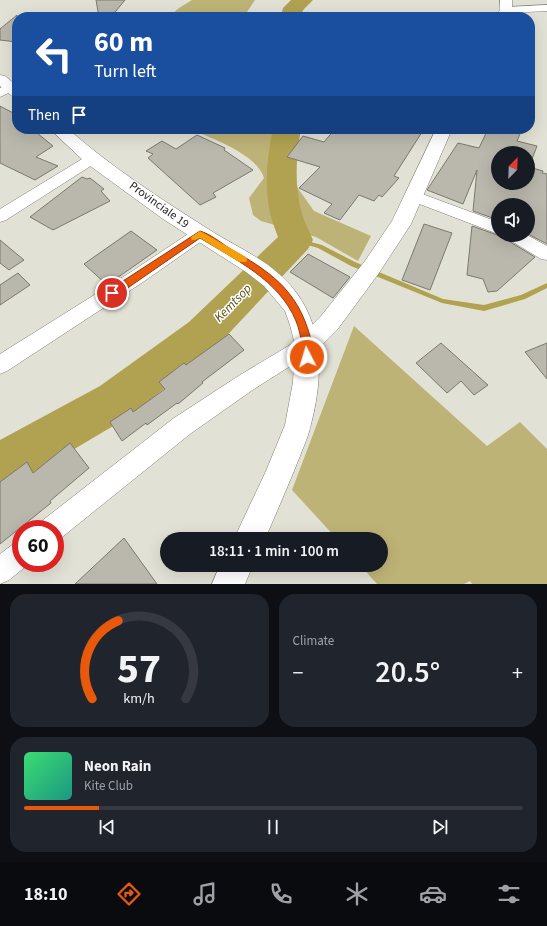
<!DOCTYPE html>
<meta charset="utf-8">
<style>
:root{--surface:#171b24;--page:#20242c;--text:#f1f3f6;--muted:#9ea1a6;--line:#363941;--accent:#ea580c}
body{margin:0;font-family:"Source Sans 3",sans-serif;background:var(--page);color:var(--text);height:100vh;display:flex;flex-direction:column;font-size:15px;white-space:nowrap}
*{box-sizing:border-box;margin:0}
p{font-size:13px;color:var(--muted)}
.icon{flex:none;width:22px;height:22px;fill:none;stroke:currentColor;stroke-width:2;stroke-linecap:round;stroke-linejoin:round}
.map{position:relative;height:584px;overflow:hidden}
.details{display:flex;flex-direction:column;gap:10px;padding:10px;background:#0d0f14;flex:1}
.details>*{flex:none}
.banner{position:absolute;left:12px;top:12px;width:523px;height:122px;border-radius:16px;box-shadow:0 4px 16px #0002;background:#1a4fa0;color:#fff;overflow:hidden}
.needle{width:26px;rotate:23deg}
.buttons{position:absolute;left:491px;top:146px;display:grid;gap:8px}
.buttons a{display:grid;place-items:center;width:44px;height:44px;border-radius:50%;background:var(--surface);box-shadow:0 4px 16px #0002;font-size:20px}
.speed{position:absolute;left:12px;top:520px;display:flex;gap:8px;font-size:20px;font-weight:700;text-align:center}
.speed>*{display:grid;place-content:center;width:52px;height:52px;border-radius:50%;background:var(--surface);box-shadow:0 4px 16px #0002;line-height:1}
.speed .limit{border:6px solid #d22;background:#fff;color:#111}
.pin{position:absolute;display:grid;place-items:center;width:34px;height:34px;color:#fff;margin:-17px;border:2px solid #fff;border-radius:50%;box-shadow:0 1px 4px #0007}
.me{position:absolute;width:44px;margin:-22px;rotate:355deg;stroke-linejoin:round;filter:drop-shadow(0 0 3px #0008)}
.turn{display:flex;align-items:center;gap:14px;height:84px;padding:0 16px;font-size:18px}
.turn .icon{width:52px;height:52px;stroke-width:2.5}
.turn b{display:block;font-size:28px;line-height:34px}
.then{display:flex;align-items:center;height:38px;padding:0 16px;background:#0003;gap:8px;font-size:15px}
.big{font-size:30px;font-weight:600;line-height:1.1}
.details .widget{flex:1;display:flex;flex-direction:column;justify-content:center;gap:6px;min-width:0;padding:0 14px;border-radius:16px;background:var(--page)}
.details .dial{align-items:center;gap:0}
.dial svg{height:104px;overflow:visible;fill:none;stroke:var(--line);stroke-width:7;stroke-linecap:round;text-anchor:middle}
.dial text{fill:var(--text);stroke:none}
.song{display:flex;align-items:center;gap:12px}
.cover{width:48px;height:48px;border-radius:6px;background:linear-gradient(135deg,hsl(140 70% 55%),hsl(170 70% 35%))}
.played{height:4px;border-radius:2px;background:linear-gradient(90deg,var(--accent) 15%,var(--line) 15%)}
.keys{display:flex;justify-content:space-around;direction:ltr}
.heat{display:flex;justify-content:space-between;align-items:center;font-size:22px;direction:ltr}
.details .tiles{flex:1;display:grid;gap:10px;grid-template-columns:1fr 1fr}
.widget:last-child{grid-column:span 2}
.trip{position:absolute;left:160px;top:532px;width:228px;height:40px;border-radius:20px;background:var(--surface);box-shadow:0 4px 16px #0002;font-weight:600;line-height:40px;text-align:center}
.tab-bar{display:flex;height:64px;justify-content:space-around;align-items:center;background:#090b0e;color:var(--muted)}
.tab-bar .icon{width:28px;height:28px}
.tab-bar .on{color:var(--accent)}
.tab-bar b{font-size:18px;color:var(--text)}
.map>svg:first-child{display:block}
.green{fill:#beb376}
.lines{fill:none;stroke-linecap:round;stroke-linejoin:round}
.stream{fill:#b0a250;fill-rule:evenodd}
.river{fill:#b0a250;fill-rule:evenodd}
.building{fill:#bab8ad;stroke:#7b796f;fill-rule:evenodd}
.street-casing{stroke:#817f74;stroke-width:1}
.secondary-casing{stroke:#817f74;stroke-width:1}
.primary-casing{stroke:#817f74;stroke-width:1}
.street{fill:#fff;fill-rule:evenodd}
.secondary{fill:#fff;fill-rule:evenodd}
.primary{fill:#fff;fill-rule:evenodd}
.route{fill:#ea580c;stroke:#983908}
.slow{fill:#f59e0b}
.labels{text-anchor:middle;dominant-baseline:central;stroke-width:3;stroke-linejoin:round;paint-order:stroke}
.street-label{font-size:12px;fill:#262521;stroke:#fff}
.water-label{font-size:13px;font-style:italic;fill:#5a4f10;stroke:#fff}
</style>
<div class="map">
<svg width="547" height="584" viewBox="0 0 547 584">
<rect width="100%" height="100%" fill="#e2e1d5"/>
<path class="green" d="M192,0H255L247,12L241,17H169L179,8Z
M190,129H305L290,142L282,155L297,187L314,211L371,236L358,261L316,237L261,221L253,215L249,198L264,178C257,154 211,138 190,129Z
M354,326L487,446L520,422L547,449V584H472L470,581L464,584H377L360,565H381V539H337L292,490Z"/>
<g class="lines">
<path class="stream" d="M296,238L322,245L355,262L443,299L484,305L521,295L547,283V288L525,299L484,311L442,303L351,266L318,248L294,241L293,240Z"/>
<path class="river" d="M291,0H313L303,10L301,17H281L283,8Z
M273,129H301C296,156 294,186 302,214C305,223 309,231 313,240L308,249L217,346L130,416L17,483L0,490V440L100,386L189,322L278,237C275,229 272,221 270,213C264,185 267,156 273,129Z"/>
</g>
<path class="building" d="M96,0H125L111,17H99Z
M17,15V42L0,40V29Z
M0,106L17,115V129H32L53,146L36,157L58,166L35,180L0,163Z
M335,129H424L394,176L399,178L382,197L379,195L374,201L359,195L340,220L324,213L332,204L299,188L320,167L287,157L303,136L324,142Z
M488,129H522L517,141L537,146L529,167L543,171L542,173L547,174V244L528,234V205H498V220L473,211L477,170L463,204L427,190L458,143L479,148ZM498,153H528V183H498Z
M197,135L225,148L224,150L253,170L213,193L216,197L200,205L148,158L153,154L146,151L162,141L176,149Z
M82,177L87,179L90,178L104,189L101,191L110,201L53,230L30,217Z
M424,224L452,233L430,290L402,280Z
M472,226L497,235H505L507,240L535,257L497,291L488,292L483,279L467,275Z
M131,231L157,250L107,285L84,264Z
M0,240L24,260L9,270L0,263Z
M308,254L350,277L333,298L290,272Z
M18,273L30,285L0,305V285Z
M229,334L244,350L202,382L203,383L178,404L177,403L147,425L146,423L122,441L110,422L131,408L133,412L165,389L159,382L184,363L186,365Z
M441,343L460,360L488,385L474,395L461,381L447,393L416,363Z
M547,343V379L525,352Z
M70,443L89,468L50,501L51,503L0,544V482L27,462L33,473Z
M124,538L157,584H75Z"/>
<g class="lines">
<g class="street-casing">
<path id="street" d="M547,5V11L506,13L501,10L506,7Z
M11,83L15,84L17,87L15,90L0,97V88Z
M92,154L97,156L99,159L97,162L6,220L0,222V209L87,156Z
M414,191L498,222V234L409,200L406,196L409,192Z
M200,228L206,230L208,234L206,238L143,282L7,371L0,374V354L131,272L194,230Z
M506,235H527L547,246V260L541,259L508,239Z
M307,336L314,339L317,345L314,351L254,389L190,434L61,538L55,540V529H40L43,520L174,418L240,375L300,339Z
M21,541V563H30L9,580L0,584V554L12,545Z"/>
</g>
<g class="secondary-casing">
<path id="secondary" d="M500,0H512V10L508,17H496L500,10Z
M436,129H452L411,224L379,273L337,330L315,352L307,355L299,352L295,345L299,338L321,316L365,261L392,221Z"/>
</g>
<g class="primary-casing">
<path id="primary" d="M0,75L5,76L17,86V97L12,96L0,86Z
M50,129H68C110,166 158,197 205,227C229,243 258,255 279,274C324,313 325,370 311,424C309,435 304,445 300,456C289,484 277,511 265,539H234L266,471L285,425L293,382L295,345L290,325L285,311L264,286L246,272L163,219L86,163Z
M220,565H253L245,584H212Z"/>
</g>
<use href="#street" class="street"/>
<use href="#secondary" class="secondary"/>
<use href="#primary" class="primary"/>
</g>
<path class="route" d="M200,231C210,234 220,242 229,248C269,271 297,289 310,336C312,344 314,353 310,360L307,361L303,360C301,355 302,350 302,345C301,338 299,328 296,321C279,280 236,260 200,238L116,296H109L108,293L109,290Z"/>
<path class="slow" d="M200,231L246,257L247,260L246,262H239L200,238L195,240H192L191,237Z"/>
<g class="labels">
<g class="street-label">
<text transform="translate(159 205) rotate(36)">Provinciale 19</text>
</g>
<g class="water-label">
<text transform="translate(233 303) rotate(-46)">Kemtsop</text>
</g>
</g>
</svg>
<div class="buttons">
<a><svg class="needle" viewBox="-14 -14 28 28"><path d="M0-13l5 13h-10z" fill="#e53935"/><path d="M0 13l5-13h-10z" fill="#9ea1a6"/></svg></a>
<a><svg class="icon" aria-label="sound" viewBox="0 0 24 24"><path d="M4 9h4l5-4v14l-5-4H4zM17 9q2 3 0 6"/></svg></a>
</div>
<div class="speed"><div class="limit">60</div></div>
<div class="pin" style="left:112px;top:293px;background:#d93025"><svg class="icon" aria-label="arrive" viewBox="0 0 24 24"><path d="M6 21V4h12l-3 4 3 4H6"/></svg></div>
<svg class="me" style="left:307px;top:357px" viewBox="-20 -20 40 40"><circle r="17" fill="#ea580c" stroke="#fff" stroke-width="3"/><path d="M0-11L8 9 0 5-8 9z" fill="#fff"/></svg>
<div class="trip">18:11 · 1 min · 100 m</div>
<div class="banner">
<div class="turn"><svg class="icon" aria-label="left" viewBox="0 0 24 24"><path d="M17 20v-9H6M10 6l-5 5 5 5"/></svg><div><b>60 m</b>Turn left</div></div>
<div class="then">Then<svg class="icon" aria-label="arrive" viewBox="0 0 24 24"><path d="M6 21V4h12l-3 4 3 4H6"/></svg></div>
</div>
</div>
<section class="details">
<div class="tiles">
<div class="widget dial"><svg viewBox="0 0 100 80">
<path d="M14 69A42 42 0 1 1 86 69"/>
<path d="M14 69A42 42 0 0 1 34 9" stroke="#ea580c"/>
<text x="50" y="56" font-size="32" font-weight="700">57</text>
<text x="50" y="72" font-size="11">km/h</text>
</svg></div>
<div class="widget"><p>Climate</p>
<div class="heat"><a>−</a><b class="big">20.5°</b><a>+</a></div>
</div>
<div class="widget">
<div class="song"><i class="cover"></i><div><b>Neon Rain</b><p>Kite Club</p></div></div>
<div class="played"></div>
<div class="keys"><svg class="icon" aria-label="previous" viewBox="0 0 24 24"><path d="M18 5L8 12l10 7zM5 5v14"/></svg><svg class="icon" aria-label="pause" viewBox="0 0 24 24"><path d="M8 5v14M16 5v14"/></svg><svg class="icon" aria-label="next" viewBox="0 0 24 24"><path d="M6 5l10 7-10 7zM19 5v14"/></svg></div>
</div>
</div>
</section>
<nav class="tab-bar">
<b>18:10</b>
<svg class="icon on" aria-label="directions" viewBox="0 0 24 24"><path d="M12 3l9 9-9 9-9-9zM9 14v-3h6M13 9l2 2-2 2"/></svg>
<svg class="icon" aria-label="music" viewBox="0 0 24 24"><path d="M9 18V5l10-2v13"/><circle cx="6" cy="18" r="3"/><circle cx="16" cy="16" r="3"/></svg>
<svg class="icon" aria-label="phone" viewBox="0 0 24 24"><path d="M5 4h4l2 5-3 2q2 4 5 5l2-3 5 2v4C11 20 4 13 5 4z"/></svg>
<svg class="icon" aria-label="climate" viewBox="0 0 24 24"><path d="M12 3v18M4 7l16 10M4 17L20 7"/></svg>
<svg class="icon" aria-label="car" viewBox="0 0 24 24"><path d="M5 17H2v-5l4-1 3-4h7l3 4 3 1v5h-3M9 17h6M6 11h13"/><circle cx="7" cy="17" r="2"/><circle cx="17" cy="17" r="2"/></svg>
<svg class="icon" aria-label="filters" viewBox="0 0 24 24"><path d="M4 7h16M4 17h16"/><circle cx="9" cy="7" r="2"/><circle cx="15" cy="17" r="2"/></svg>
</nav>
